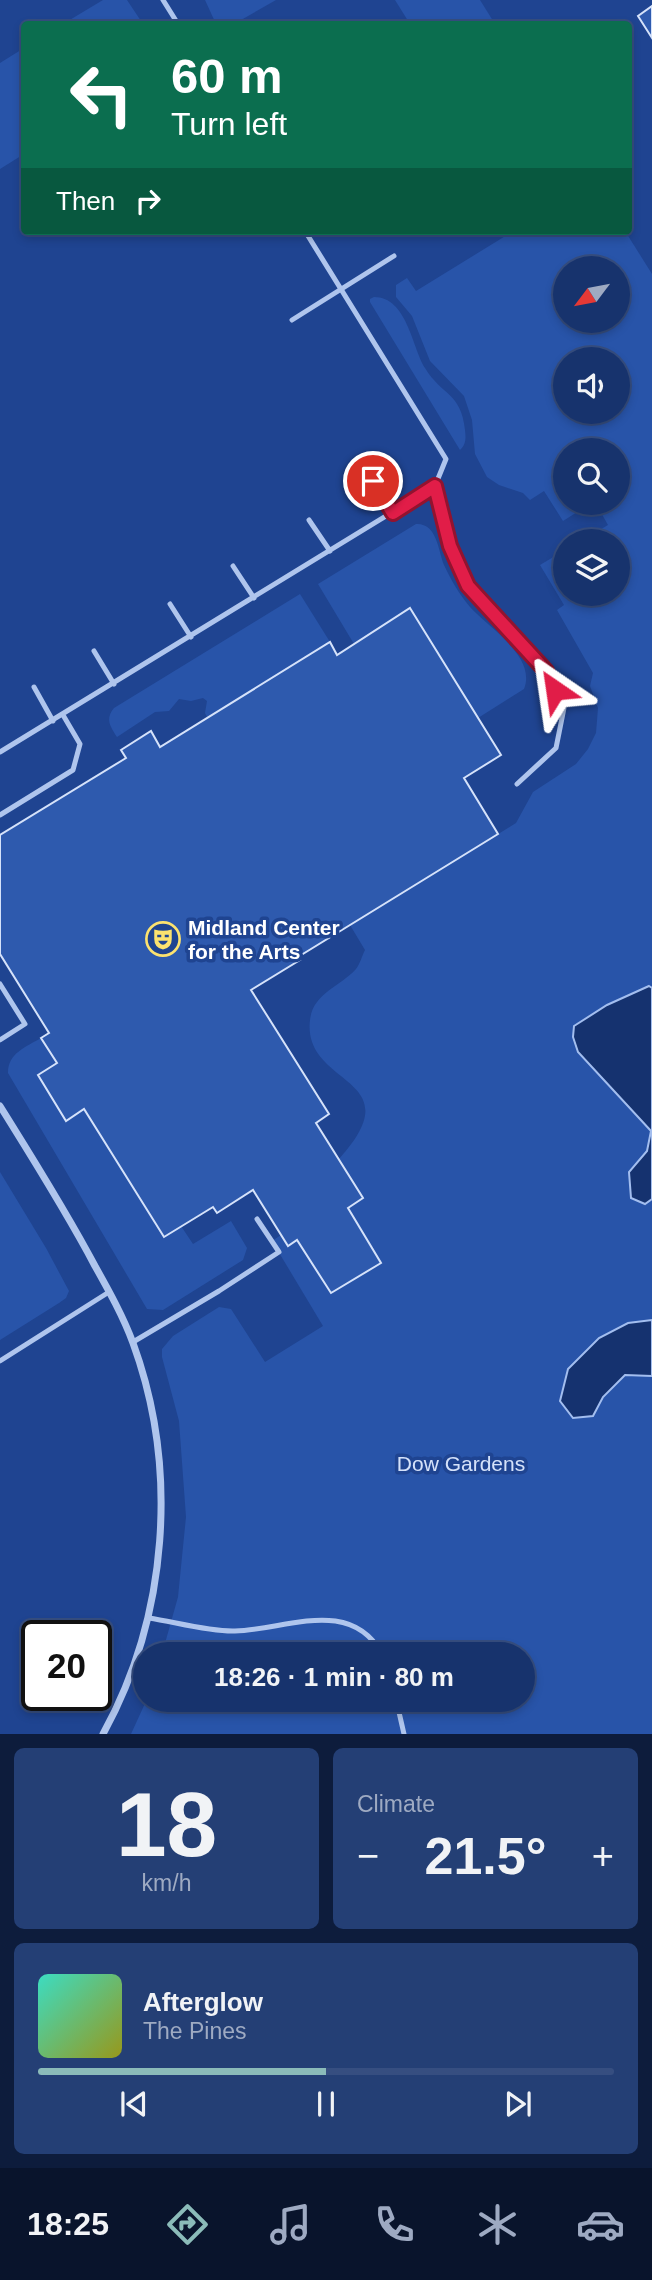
<!DOCTYPE html>
<meta charset="utf-8">
<style>
:root{--surface:#17336d;--page:#243f75;--text:#f1f3f6;--muted:#9eaac2;--line:#364e80;--accent:#8bbbb9}
body{margin:0;font-family:Helvetica,sans-serif;background:var(--page);color:var(--text);height:100vh;display:flex;flex-direction:column;font-size:26px;white-space:nowrap}
*{box-sizing:border-box;margin:0}
p{font-size:23px;color:var(--muted)}
.icon{flex:none;width:38px;height:38px;fill:none;stroke:currentColor;stroke-width:2;stroke-linecap:round;stroke-linejoin:round}
.map{position:relative;height:1734px;overflow:hidden}
.sheet{display:flex;flex-direction:column;gap:14px;padding:14px;background:#0d1c3c;flex:1}
.sheet>*{flex:none}
.banner{position:absolute;left:21px;top:21px;width:611px;height:214px;border-radius:7px;box-shadow:0 4px 10px #0003,0 0 0 2px var(--line);background:#0b6e4f;color:#fff;overflow:hidden}
.needle{width:46px;rotate:238deg}
.fabs{position:absolute;left:553px;top:256px;display:grid;gap:14px}
.fabs a{display:grid;place-items:center;width:77px;height:77px;border-radius:50%;background:var(--surface);box-shadow:0 4px 10px #0003,0 0 0 2px var(--line);font-size:35px}
.speed{position:absolute;left:21px;top:1620px;display:flex;gap:14px;font-size:35px;font-weight:700;text-align:center}
.speed>*{display:grid;place-content:center;width:91px;height:91px;border-radius:50%;background:var(--surface);box-shadow:0 4px 10px #0003,0 0 0 2px var(--line);line-height:1}
.speed .limit{border:4px solid #111;border-radius:10px;background:#fff;color:#111}
.pin{position:absolute;display:grid;place-items:center;width:60px;height:60px;color:#fff;margin:-30px;border:4px solid #fff;border-radius:50%;box-shadow:0 2px 7px #0007}
.me{position:absolute;width:77px;margin:-38px;rotate:328deg;stroke-linejoin:round;filter:drop-shadow(0 0 5px #0008)}
.turn{display:flex;align-items:center;gap:24px;height:147px;padding:0 35px;font-size:32px}
.turn .icon{width:91px;height:91px;stroke-width:2.5}
.turn b{display:block;font-size:49px;line-height:60px}
.then{display:flex;align-items:center;height:66px;padding:0 35px;background:#0003;gap:14px;font-size:26px}
.big{font-size:52px;font-weight:700;line-height:1.1}
.sheet .widget{flex:1;display:flex;flex-direction:column;justify-content:center;gap:10px;min-width:0;padding:0 24px;border-radius:10px;background:var(--page)}
.sheet .dial{align-items:center;gap:0}
.dial b{font-size:91px;line-height:1}
.song{display:flex;align-items:center;gap:21px}
.cover{width:84px;height:84px;border-radius:10px;background:linear-gradient(135deg,hsl(170 70% 55%),hsl(60 70% 35%))}
.played{height:7px;border-radius:4px;background:linear-gradient(90deg,var(--accent) 50%,var(--line) 50%)}
.keys{display:flex;justify-content:space-around;direction:ltr}
.heat{display:flex;justify-content:space-between;align-items:center;font-size:38px;direction:ltr}
.sheet .tiles{flex:1;display:grid;gap:14px;grid-template-columns:1fr 1fr}
.widget:last-child{grid-column:span 2}
.trip{position:absolute;left:133px;top:1642px;width:402px;height:70px;border-radius:35px;background:var(--surface);box-shadow:0 4px 10px #0003,0 0 0 2px var(--line);font-weight:700;line-height:70px;text-align:center}
.dock{display:flex;height:112px;justify-content:space-around;align-items:center;background:#09142c;color:var(--muted)}
.dock .icon{width:49px;height:49px}
.dock .current{color:var(--accent)}
.dock b{font-size:32px;color:var(--text)}
.map>svg:first-child{display:block}
.green{fill:#2854a9;fill-rule:evenodd}
.water{fill:#15326f;stroke:#a3beef;stroke-width:2}
.building{fill:#2e5aae;stroke:#d5e2fa;stroke-width:2}
.lines{fill:none;stroke-linecap:round;stroke-linejoin:round}
.service{stroke:#afc5ed;stroke-width:5}
.minor{stroke:#afc5ed;stroke-width:7}
.route-casing{stroke:#92132f;stroke-width:18}
.route{stroke:#e11d48;stroke-width:12}
.labels{text-anchor:middle;dominant-baseline:central;stroke-width:7;stroke-linejoin:round;paint-order:stroke}
.poi-label{font-size:21px;font-weight:bold;fill:#fff;stroke:#1f4491;text-anchor:start}
.park-label{font-size:21px;fill:#d5e2fa;stroke:#1f4491}
</style>
<div class="map">
<svg width="652" height="1734" viewBox="0 0 652 1734">
<rect width="100%" height="100%" fill="#1f4491"/>
<path class="green" d="M103,0H127L143,24H63Z
M205,0H276L234,24H216Z
M395,0H480L495,24H410Z
M24,48V154L0,169V63Z
M505,231H625L652,274V1734H131L147,1699H523V1654H162L178,1597L186,1517L179,1421L162,1357V1349L173,1336L219,1307L231,1309L265,1362L323,1326L272,1241L281,1235L288,1245L297,1240L331,1293L380,1263L348,1208L363,1198L339,1159C415,1075 302,1088 310,1020C313,993 340,987 356,969C360,964 362,956 365,950L350,925L516,823L533,792L576,764L588,749L596,733L598,708L590,686L593,673L557,610L564,605L540,565L565,550V593H618V541H581L608,525L595,502H618V450H565V502H593L563,521L544,491L530,500L523,493L499,485L487,477L475,454L472,420L464,396L430,361L412,316L396,297V285L407,278L416,291L507,235ZM565,268H618V320H565ZM565,359H618V411H565Z
M374,297C407,297 412,347 425,368C442,396 461,392 465,430C466,439 466,444 460,450L370,302V299Z
M416,524C437,523 438,550 444,565C451,580 459,594 470,607C488,627 537,657 524,689L478,718L409,609L354,644L318,584Z
M300,594L330,642L207,717L205,713L207,701L203,698L191,701L179,699L169,711L155,712L117,737C110,726 105,719 114,708Z
M41,1038L57,1063L38,1075L66,1120L84,1109L164,1237L181,1226L193,1244L231,1221L247,1248L243,1260L163,1310L147,1309L8,1073C8,1053 26,1047 41,1038Z
M0,1172L46,1248L69,1291L66,1298L59,1303L0,1340Z"/>
<path class="water" d="M649,986L652,988V1199L645,1204L631,1198L629,1172L647,1151L651,1131L578,1052L573,1037L574,1026L607,1005Z
M652,1320V1376L625,1375L603,1397L593,1416L573,1418L560,1401L568,1369L599,1338L628,1323Z"/>
<path class="building" d="M652,6V38L638,16Z
M410,608L501,755L464,778L498,834L298,957L300,960L251,990L329,1114L316,1123L363,1198L348,1208L381,1263L331,1293L297,1240L288,1246L253,1190L217,1213L213,1207L164,1237L84,1109L66,1121L38,1075L57,1063L41,1038L49,1033L0,954V835L126,758L121,750L151,731L160,747L330,642L337,655Z"/>
<g class="lines">
<path class="service" d="M163,0L178,24
M292,320L394,256
M374,481L393,513
M435,486L450,546L468,586L546,671L564,708L556,748L517,784
M309,520L330,551
M233,566L254,598
M170,604L191,637
M94,651L114,684
M34,687L53,721
M0,752L435,486L446,459L305,231
M0,815L73,770L80,744L63,715
M0,984L25,1024L0,1040
M133,1342L219,1291L279,1252L257,1219
M0,1361L109,1292
M149,1618C175,1622 210,1632 235,1631C285,1630 350,1596 382,1654
M396,1699L404,1734"/>
<path class="minor" d="M0,1106C33,1159 66,1211 95,1266C109,1291 123,1316 133,1343C179,1469 168,1616 103,1734"/>
</g>
<g class="lines">
<g class="route-casing">
<path id="route" d="M373,481L393,513L435,486L450,546L468,586L546,671L555,690"/>
</g>
<use href="#route" class="route"/>
</g>
<defs>
<g id="theatre-ring" transform="scale(1.75)"><circle r="9.5" fill="#1f4491" stroke="#fce26f" stroke-width="1.5"/><path d="M-5-5.5Q0-4 5-5.5V0Q5 5 0 6Q-5 5-5 0ZM-3.3-2.5H-1v1.5H-3.3ZM1-2.5H3.3v1.5H1ZM-2.8 1Q0 5.5 2.8 1Z" fill="#fce26f"/></g>
</defs>
<g fill-rule="evenodd">
<use href="#theatre-ring" x="163" y="939"/>
</g>
<g class="labels">
<g class="poi-label">
<text x="188" y="927">Midland Center<tspan x="188" dy="24">for the Arts</tspan></text>
</g>
<g class="park-label">
<text x="461" y="1463">Dow Gardens</text>
</g>
</g>
</svg>
<div class="fabs">
<a><svg class="needle" viewBox="-14 -14 28 28"><path d="M0-13l5 13h-10z" fill="#e53935"/><path d="M0 13l5-13h-10z" fill="#9eaac2"/></svg></a>
<a><svg class="icon" aria-label="sound" viewBox="0 0 24 24"><path d="M4 9h4l5-4v14l-5-4H4zM17 9q2 3 0 6"/></svg></a>
<a><svg class="icon" aria-label="search" viewBox="0 0 24 24"><circle cx="10" cy="10" r="6"/><path d="M15 15l6 6"/></svg></a>
<a><svg class="icon" aria-label="layers" viewBox="0 0 24 24"><path d="M12 4l9 5-9 5-9-5zM3 14l9 5 9-5"/></svg></a>
</div>
<div class="speed"><div class="limit">20</div></div>
<div class="pin" style="left:373px;top:481px;background:#d93025"><svg class="icon" aria-label="arrive" viewBox="0 0 24 24"><path d="M6 21V4h12l-3 4 3 4H6"/></svg></div>
<svg class="me" style="left:555px;top:690px" viewBox="-20 -20 40 40"><path d="M0-17L14 15 0 8-14 15z" fill="#e11d48" stroke="#fff" stroke-width="4"/></svg>
<div class="trip">18:26 · 1 min · 80 m</div>
<div class="banner">
<div class="turn"><svg class="icon" aria-label="left" viewBox="0 0 24 24"><path d="M17 20v-9H6M10 6l-5 5 5 5"/></svg><div><b>60 m</b>Turn left</div></div>
<div class="then">Then<svg class="icon" aria-label="right" viewBox="0 0 24 24"><path d="M7 20v-9h11M14 6l5 5-5 5"/></svg></div>
</div>
</div>
<section class="sheet">
<div class="tiles">
<div class="widget dial"><b>18</b><p>km/h</p></div>
<div class="widget"><p>Climate</p>
<div class="heat"><a>−</a><b class="big">21.5°</b><a>+</a></div>
</div>
<div class="widget">
<div class="song"><i class="cover"></i><div><b>Afterglow</b><p>The Pines</p></div></div>
<div class="played"></div>
<div class="keys"><svg class="icon" aria-label="previous" viewBox="0 0 24 24"><path d="M18 5L8 12l10 7zM5 5v14"/></svg><svg class="icon" aria-label="pause" viewBox="0 0 24 24"><path d="M8 5v14M16 5v14"/></svg><svg class="icon" aria-label="next" viewBox="0 0 24 24"><path d="M6 5l10 7-10 7zM19 5v14"/></svg></div>
</div>
</div>
</section>
<nav class="dock">
<b>18:25</b>
<svg class="icon current" aria-label="directions" viewBox="0 0 24 24"><path d="M12 3l9 9-9 9-9-9zM9 14v-3h6M13 9l2 2-2 2"/></svg>
<svg class="icon" aria-label="music" viewBox="0 0 24 24"><path d="M9 18V5l10-2v13"/><circle cx="6" cy="18" r="3"/><circle cx="16" cy="16" r="3"/></svg>
<svg class="icon" aria-label="phone" viewBox="0 0 24 24"><path d="M5 4h4l2 5-3 2q2 4 5 5l2-3 5 2v4C11 20 4 13 5 4z"/></svg>
<svg class="icon" aria-label="climate" viewBox="0 0 24 24"><path d="M12 3v18M4 7l16 10M4 17L20 7"/></svg>
<svg class="icon" aria-label="car" viewBox="0 0 24 24"><path d="M5 17H2v-5l4-1 3-4h7l3 4 3 1v5h-3M9 17h6M6 11h13"/><circle cx="7" cy="17" r="2"/><circle cx="17" cy="17" r="2"/></svg>
</nav>
